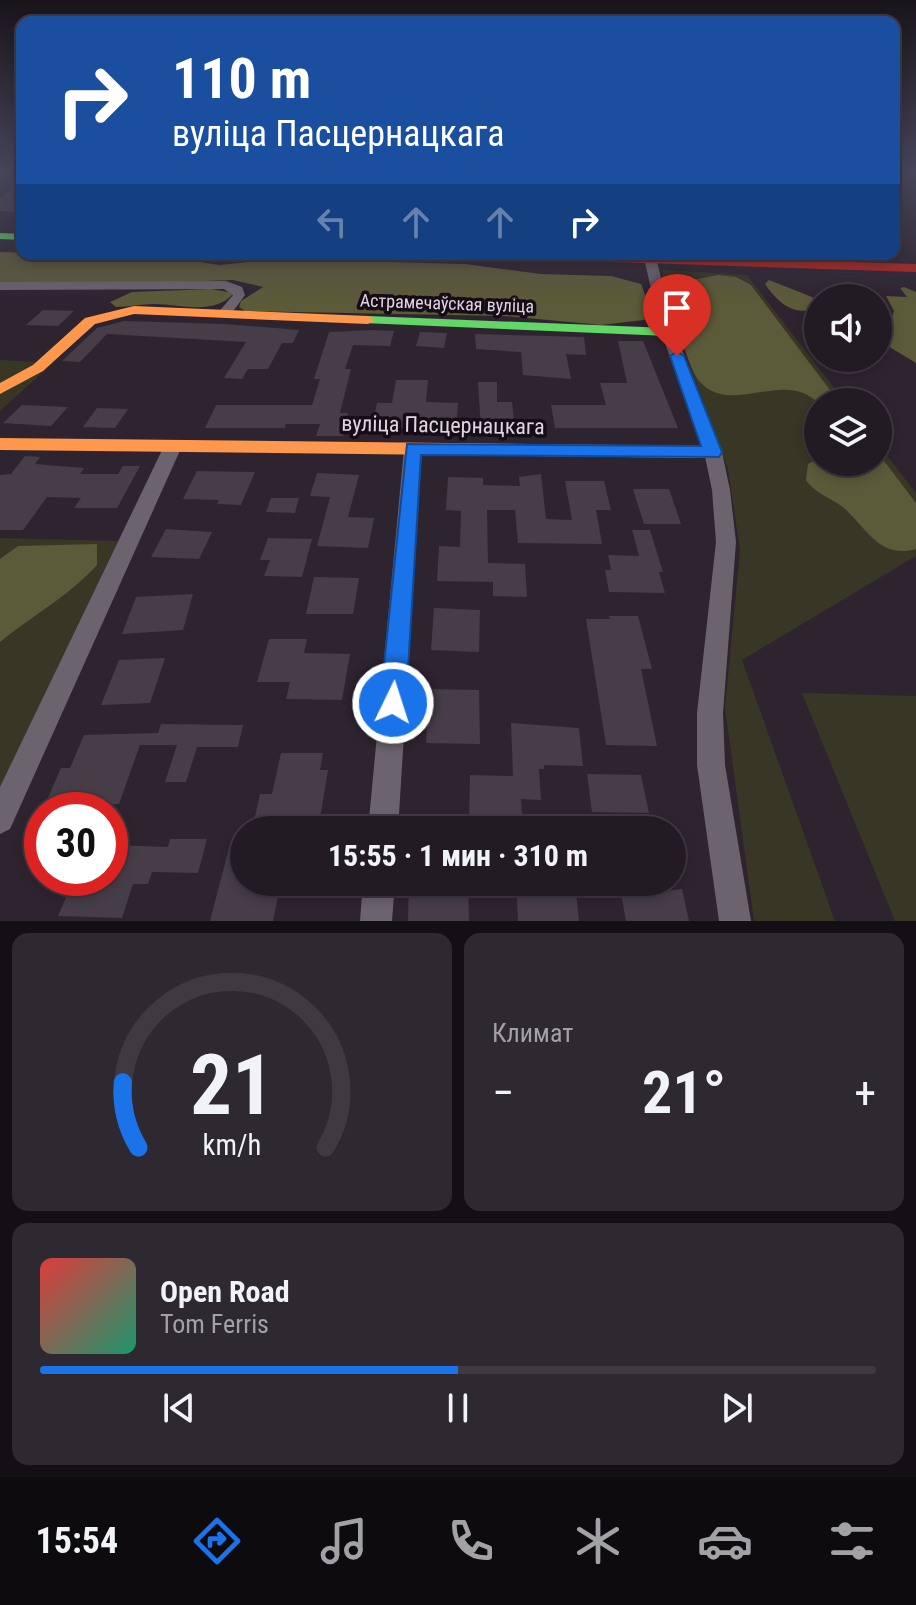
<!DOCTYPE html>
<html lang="ru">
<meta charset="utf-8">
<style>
:root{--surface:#221b24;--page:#2e2831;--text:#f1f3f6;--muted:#a2a1a6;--line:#3f3941;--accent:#1a73e8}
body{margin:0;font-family:"Roboto Condensed",sans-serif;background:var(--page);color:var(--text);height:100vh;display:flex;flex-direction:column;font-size:30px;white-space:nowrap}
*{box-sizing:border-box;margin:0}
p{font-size:26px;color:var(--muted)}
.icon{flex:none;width:44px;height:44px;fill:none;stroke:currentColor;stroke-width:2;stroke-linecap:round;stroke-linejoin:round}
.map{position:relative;height:921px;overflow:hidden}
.panel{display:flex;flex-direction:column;gap:12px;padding:12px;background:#130f14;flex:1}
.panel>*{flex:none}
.banner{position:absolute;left:16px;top:16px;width:884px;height:244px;border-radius:16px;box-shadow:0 4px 12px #0003,0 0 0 2px var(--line);background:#1a4fa0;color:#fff;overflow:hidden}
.buttons{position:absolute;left:804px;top:284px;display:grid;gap:16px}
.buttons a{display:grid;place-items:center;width:88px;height:88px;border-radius:50%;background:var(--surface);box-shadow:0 4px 12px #0003,0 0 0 2px var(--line);font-size:40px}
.speed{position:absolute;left:24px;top:792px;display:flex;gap:16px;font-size:40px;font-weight:700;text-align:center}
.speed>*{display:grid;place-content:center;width:104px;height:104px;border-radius:50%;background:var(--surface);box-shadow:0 4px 12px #0003,0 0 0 2px var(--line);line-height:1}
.speed .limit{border:12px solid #d22;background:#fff;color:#111}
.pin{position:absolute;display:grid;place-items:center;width:68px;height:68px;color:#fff;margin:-82px -34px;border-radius:50% 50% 50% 0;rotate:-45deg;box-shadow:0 0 8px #0007}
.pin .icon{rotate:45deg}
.me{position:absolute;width:88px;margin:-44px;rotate:4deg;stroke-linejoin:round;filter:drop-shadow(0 0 6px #0008)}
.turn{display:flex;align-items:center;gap:28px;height:168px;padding:0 24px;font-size:36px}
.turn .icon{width:104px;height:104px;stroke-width:2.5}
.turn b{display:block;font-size:56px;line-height:68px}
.lanes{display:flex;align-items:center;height:76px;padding:0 24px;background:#0003;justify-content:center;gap:40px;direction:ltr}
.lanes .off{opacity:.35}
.big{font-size:60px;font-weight:700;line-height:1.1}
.panel .widget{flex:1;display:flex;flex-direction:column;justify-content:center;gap:12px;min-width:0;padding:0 28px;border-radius:16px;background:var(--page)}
.panel .dial{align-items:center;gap:0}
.dial svg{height:208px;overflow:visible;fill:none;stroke:var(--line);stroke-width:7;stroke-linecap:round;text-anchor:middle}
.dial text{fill:var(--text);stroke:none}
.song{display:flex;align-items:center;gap:24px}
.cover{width:96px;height:96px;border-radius:12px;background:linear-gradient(135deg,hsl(0 70% 55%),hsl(160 70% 35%))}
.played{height:8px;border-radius:4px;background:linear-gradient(90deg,var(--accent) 50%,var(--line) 50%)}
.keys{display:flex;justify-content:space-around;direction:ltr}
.heat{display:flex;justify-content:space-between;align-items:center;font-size:44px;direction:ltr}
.panel .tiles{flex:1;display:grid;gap:12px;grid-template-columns:1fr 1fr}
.widget:last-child{grid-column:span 2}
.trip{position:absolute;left:230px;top:816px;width:456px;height:80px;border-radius:40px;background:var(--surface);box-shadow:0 4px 12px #0003,0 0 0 2px var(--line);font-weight:700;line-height:80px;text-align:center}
.menu{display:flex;height:128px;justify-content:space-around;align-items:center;background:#0e0b0e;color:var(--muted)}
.menu .icon{width:56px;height:56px}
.menu .current{color:var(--accent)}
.menu b{font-size:36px;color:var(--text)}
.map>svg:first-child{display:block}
.green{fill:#383624}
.forest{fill:#5b5a39}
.building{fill:#463d48}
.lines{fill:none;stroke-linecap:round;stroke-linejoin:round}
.street{fill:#6b636d;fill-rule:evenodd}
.fast{fill:#63d668;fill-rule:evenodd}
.slow{fill:#ff974d;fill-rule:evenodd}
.jam{fill:#b3261e;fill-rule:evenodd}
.route{fill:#1a73e8;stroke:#114b97;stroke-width:2}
.labels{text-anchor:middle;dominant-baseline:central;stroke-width:7;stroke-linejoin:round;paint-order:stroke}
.far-street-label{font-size:18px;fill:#e0d4e3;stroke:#150c16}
.street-label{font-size:22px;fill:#e0d4e3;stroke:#150c16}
</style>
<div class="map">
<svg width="916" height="921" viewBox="0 0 916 921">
<rect width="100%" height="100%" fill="#2e2430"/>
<path class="green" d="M663,270L747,275L845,402H818V462H878V444L916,493V556L742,660L835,921H754L725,708L740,550L728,469L661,287Z
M0,360L53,363L0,411Z
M0,538L118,541L0,788Z
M802,693L916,696V921H895Z"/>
<path class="forest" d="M0,252L163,256L219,265L279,259L465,264L541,274L611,276L641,284L651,310L644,320L601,325L504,316L245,311L239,307L241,301L263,287L233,280L94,285L0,282Z
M718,275L736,277L751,285L839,402L818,403C784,368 732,417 700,382C692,373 689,359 684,348C675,328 665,305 662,283L666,277L693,280Z
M769,280L812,297L818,301V308C794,317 778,303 765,284Z
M904,287L916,292V363L878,340V318L892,317L894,311L886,296L907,297L900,288Z
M211,289L234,293C214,316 180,304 154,304C141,304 129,307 116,307L110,302L132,292Z
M878,453L916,503V549C880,559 868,530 845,509C833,498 816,495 806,480L808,464L817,459L818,462H878Z
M97,544V565C70,595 32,616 0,642V559L18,546Z"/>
<path class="building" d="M22,184V212L0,211V197Z
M43,310L74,311L58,326L26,325Z
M124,321L225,324L299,330L293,343H282L268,369H248L242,379L224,378L246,342L107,334L80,362L62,361L97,328Z
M371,330L394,331L390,346L353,345L345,369H351L340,413H348L343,436H316L320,424H286L285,428H205L216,405H312L320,379H314L329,332Z
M420,332L447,333L444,348L416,346Z
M475,334L584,337L586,355L566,354L571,379L523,375L521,352L476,349Z
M618,341H643L678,428H555L551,405H606L600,383H627Z
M396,380H428L426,402L458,403L456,430L372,428L377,403H392Z
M478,382H497V402H512L515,429H481Z
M22,405L68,407L51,426L3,423Z
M97,408L128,409L115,428L83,427Z
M25,456L40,457L35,464L84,468L80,474H118L123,466H140L117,508H74L81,498L47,497L23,530H0V475L11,474Z
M197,471L255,472L241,505L217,504L219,500L183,499Z
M317,473L359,475L348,517L374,518L368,548L317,546L330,497L310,496Z
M541,474L546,519L572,520L565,481H604L611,510H596L602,544L518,543L515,510H487L488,563L525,564L527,597L493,596V582L437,581L439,546L460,547L461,511L446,510L448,477L483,478V485L520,486L519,477Z
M633,489H669L681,524H644Z
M271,498H299L295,513L266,512Z
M166,529L212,532L199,559L151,557Z
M632,530H650L663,572H659L665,593L609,592L605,570H611L608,555L639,556Z
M268,538L312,539L302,577L264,576L270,560H260Z
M314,577L359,578L353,614H306Z
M193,594L183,630L122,634L136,597Z
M434,608L480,610L479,652L431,650Z
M609,616H638L652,669H641L657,746L606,745L586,619H610Z
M269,639H307L304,653L350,654L342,700L286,699L290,682H257Z
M165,658L150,703L101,705L119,660Z
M429,689L479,690L480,744L426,743Z
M511,723L579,728L583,766L544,765V769H539L541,800L521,799L523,829L498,828V822L469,821L470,775L513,776Z
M161,724L243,725L238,747H197L186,782H165L177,745H140L119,804L44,807L61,768H70L84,735L158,733Z
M281,753H323L320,770H328L318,830H252L260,794H272Z
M587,774L641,775L649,813L592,812Z
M170,839H207L198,873L152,872L148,884H133L122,918L58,916L74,878H110V845L168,847Z
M229,848H244V882H281L273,921H210Z
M409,882H468L469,921H408Z
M516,882H575L579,921H518Z
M619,882H663L665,891L682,889L689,921H626Z"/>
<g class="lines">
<path class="street" d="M643,254H655L675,332L722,452L730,490L736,542L723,713L725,765L751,921H719L697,765V713L716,542L712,490L704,452L661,332Z
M226,281L242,287L245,295L229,317L224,318L217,314L233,295L224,289L0,290V282Z
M173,440L182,446L10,829L0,834V787L164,446Z
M413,443L422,449L398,830H368L404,449Z
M363,882H395L392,921H360Z"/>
<path class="fast" d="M0,233L22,234V240L0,239Z
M368,316L668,328L675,332L668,336L363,323L361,320Z"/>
<path class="slow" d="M134,306L368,316L375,320L368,324L134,314L95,324L43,371L0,394V383L33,365L85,318Z
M0,438L713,446L722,452L713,458L0,450Z"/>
<path class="jam" d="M456,254H573L916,264V272L462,257Z"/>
</g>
<linearGradient id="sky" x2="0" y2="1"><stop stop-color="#19141a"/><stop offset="0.57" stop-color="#464559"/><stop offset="1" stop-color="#464559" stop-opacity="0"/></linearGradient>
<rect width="916" height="301" fill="url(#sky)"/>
<path class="route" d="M677,352L684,356L722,452L719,457L421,455L406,703L402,712L393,716L384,712L380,703L407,444L701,446L670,356Z"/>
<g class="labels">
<g class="far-street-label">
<text transform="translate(447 303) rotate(2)">Астрамечаўская вуліца</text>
</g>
<g class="street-label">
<text transform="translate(443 425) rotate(1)">вуліца Пасцернацкага</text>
</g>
</g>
</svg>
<div class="buttons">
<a><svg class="icon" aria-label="sound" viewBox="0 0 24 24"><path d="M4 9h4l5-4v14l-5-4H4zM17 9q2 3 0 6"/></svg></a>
<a><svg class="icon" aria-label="layers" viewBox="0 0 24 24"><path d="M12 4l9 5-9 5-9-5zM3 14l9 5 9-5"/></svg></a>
</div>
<div class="speed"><div class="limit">30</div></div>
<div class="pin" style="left:677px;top:356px;background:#d93025"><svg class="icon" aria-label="arrive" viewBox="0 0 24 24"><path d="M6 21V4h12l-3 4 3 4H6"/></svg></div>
<svg class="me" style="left:393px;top:703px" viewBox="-20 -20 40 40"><circle r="17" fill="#1a73e8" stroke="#fff" stroke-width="3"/><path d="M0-11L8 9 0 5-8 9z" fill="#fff"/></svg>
<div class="trip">15:55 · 1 мин · 310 m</div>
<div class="banner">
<div class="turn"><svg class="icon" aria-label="right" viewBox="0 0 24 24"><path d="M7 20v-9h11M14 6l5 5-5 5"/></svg><div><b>110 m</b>вуліца Пасцернацкага</div></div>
<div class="lanes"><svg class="icon off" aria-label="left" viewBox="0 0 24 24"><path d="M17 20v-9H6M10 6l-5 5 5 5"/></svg><svg class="icon off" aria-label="ahead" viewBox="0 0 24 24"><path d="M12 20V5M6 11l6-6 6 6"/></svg><svg class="icon off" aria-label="ahead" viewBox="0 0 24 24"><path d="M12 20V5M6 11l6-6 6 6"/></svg><svg class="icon" aria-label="right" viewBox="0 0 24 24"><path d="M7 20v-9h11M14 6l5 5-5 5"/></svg></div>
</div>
</div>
<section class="panel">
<div class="tiles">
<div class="widget dial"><svg viewBox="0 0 100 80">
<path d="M14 69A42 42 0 1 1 86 69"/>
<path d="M14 69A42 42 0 0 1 8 44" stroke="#1a73e8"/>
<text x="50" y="56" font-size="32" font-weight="700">21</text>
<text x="50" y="72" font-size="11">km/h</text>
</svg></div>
<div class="widget"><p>Климат</p>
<div class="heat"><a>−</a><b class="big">21°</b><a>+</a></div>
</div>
<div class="widget">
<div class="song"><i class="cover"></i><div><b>Open Road</b><p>Tom Ferris</p></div></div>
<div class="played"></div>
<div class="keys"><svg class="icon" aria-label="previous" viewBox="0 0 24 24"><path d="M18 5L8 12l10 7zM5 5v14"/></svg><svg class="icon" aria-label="pause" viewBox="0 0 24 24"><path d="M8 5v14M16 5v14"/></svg><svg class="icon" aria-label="next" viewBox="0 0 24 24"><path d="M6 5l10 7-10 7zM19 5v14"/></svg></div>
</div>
</div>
</section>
<nav class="menu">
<b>15:54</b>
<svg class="icon current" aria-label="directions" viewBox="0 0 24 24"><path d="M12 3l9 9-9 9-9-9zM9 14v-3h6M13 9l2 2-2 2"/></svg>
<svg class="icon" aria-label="music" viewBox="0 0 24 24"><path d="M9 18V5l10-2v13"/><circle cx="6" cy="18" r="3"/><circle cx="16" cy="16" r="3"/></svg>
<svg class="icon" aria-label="phone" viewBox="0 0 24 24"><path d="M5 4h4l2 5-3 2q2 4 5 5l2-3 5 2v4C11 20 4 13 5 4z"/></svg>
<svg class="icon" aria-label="climate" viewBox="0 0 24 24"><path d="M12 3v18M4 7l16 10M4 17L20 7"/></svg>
<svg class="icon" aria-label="car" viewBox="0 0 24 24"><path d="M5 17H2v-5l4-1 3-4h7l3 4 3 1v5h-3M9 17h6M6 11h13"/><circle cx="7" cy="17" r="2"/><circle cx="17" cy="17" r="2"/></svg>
<svg class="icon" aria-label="filters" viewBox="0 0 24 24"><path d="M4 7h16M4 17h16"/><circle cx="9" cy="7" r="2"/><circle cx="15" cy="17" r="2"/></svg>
</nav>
